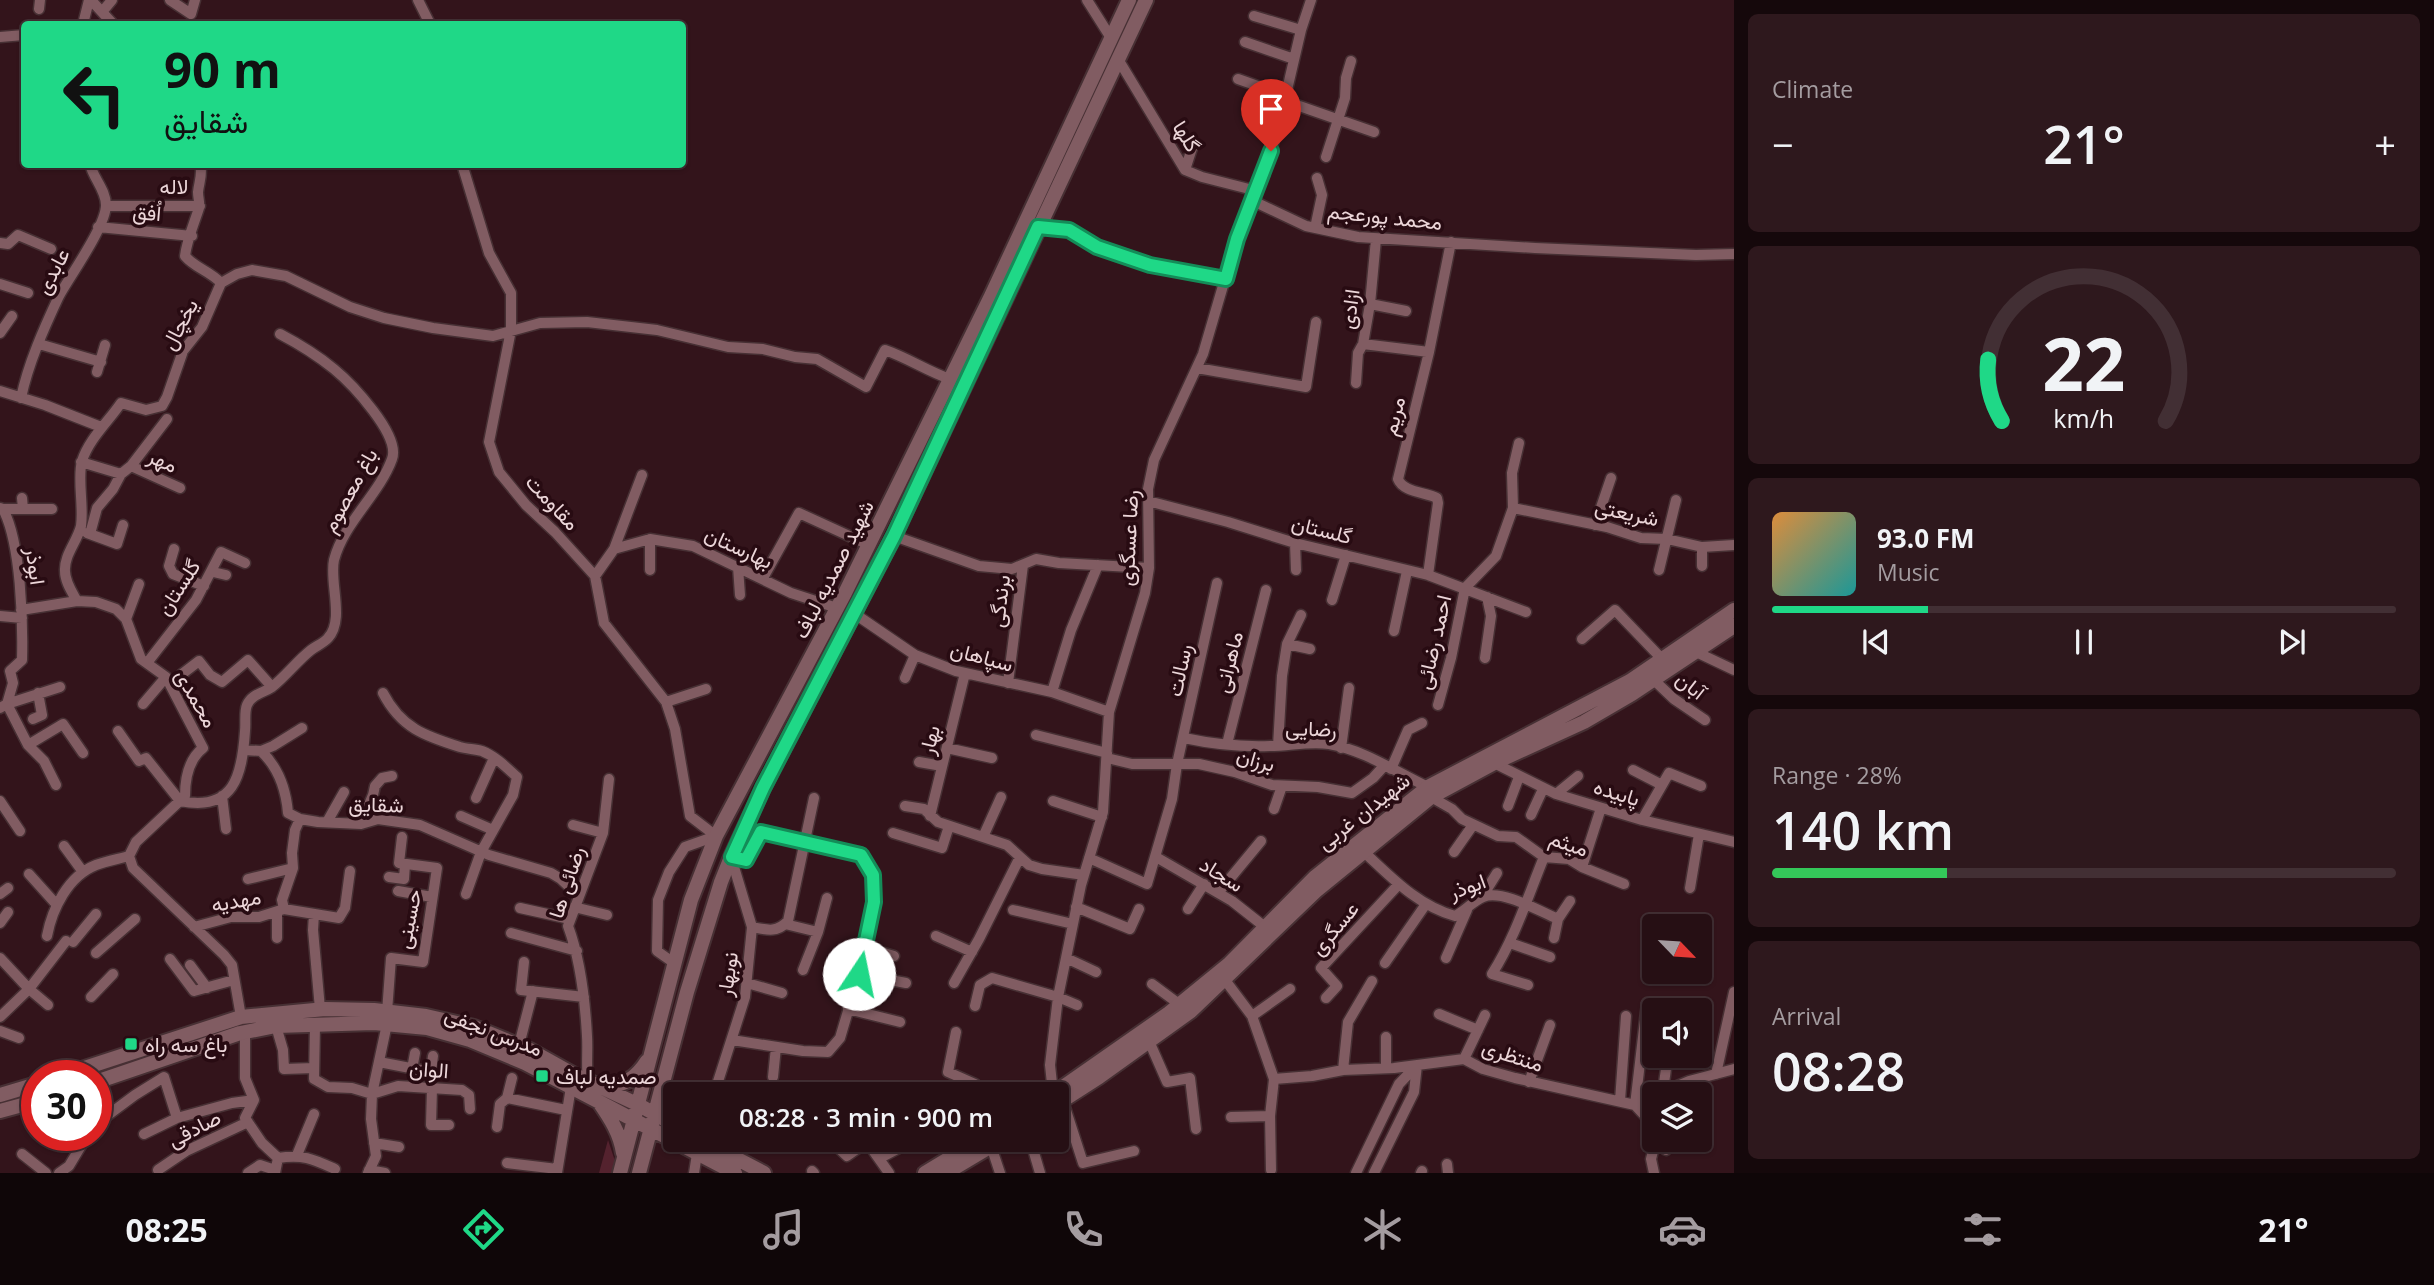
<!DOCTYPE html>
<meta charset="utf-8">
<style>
:root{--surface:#260f14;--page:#2e181d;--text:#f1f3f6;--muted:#a49ca0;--line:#422f34;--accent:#1fd887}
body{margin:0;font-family:"Open Sans",Vazirmatn,sans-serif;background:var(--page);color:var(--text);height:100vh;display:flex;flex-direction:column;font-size:26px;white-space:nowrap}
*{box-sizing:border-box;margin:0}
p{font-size:23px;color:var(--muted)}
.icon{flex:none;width:38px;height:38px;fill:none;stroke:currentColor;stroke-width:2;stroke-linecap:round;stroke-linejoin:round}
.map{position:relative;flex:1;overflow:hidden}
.side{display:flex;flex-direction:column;gap:14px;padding:14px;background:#15080b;width:700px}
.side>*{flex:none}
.top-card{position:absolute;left:21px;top:21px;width:665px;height:147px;border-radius:7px;box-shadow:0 2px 5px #0004,0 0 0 2px var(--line);background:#1fd887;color:#111;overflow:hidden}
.needle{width:46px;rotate:115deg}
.buttons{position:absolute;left:1642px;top:914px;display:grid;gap:14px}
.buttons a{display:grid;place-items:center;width:70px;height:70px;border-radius:7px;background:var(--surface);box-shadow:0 2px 5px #0004,0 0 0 2px var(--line);font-size:35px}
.speed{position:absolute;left:21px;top:1060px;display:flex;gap:14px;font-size:35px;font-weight:700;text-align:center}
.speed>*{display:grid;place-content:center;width:91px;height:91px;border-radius:50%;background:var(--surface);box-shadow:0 2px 5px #0004,0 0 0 2px var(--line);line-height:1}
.speed .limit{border:10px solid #d22;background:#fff;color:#111}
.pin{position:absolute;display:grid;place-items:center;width:60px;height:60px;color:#fff;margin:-72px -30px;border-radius:50% 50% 50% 0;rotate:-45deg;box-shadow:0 0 7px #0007}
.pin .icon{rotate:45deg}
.me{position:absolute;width:77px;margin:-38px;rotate:11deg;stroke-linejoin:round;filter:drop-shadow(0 0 5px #0008)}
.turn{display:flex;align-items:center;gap:24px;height:147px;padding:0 28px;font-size:32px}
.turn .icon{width:91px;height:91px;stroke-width:2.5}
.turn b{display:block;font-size:49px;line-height:60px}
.big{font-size:52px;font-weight:600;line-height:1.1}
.side .card{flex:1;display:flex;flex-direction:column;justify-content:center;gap:10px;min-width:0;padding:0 24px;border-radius:10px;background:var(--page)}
.side .dial{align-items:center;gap:0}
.dial svg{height:182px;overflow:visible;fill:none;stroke:var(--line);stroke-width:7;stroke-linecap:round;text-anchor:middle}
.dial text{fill:var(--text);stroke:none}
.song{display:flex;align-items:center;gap:21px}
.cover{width:84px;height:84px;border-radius:10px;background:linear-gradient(135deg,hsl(30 70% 55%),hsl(180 70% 35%))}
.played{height:7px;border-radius:4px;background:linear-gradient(90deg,var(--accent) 25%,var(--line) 25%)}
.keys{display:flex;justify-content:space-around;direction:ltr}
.heat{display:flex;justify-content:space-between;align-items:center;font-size:38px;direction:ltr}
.charge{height:10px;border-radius:5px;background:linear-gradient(90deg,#34c759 28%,var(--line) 0)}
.trip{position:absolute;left:663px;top:1082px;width:406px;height:70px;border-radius:7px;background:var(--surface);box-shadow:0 2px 5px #0004,0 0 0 2px var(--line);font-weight:600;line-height:70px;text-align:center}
.tabs{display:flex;height:112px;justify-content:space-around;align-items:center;background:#0f0608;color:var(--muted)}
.tabs .icon{width:49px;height:49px}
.tabs .active{color:var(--accent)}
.tabs b{font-size:32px;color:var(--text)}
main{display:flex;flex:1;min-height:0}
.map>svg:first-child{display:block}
.green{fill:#54222e}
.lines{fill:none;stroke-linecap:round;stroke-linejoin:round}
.street-casing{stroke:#473034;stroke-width:13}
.secondary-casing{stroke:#473034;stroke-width:18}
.street{stroke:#815c62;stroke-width:10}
.secondary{stroke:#815c62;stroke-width:14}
.route-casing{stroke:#148c58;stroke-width:18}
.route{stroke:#1fd887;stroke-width:12}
.poi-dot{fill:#1fd887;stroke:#280b12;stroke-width:2.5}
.labels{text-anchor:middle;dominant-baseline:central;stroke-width:7;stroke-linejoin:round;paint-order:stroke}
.street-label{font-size:21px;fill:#ecd6d9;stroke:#280b12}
.poi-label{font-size:21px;fill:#ecd6d9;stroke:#280b12;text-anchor:start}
</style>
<main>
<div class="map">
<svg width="1734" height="1173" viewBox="0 0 1734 1173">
<rect width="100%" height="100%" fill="#33141b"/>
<path class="green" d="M608,1140L615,1161L612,1173H599Z"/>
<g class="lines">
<g class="street-casing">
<path id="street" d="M91,0L113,24
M170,0L191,14L195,0
M418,0L430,24
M1087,0L1111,38
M39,9L40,0
M102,12L112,0
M1254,16L1301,30
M83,24L89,0
M0,37L24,35
M1245,42L1294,59
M1118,59L1185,170L1202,177L1257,191
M1238,79L1286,96
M1285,101L1374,132
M1326,157L1345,98L1346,78L1351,61
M200,164C203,174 199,182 198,192C198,198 200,203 199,208C194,224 187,239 185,256C195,268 210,271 221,283L202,327L183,351L167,397L162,406L146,410L121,403C108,422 89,439 82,461C77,478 84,506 81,526C77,542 64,555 65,571C65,582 72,592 77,601L96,602L116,609L126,619L141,659L166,677L203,748C189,759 185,778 185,796L136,842L129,856L133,868L224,955L232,965L241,1017
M462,164L489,253L511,293V330L489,442L499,472L526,505L555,532L595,576L604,623L666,702L675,729L690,816L716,836
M1185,170L1194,142
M1253,201L1306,226L1358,237L1535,248L1696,255L1734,254
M106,206H200
M98,227L192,236
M1038,227L1069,230L1097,247L1150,265L1226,279
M1315,228L1322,195L1317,178
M0,243L8,244L18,235L51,249
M221,283L237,274L252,270L286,276L350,307L384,318L433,328L493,336L540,323L587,322L657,330L728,347L763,349L795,357L817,359L866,387L885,350C908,358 927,371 950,379
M0,284L28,293
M1370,304L1406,311
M0,333L12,316
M39,344L101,362
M1363,344L1429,352
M1197,368L1306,387L1316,322
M97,372L105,345
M1356,383L1358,353L1363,344L1370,304L1376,239
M0,391L45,405L101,427
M21,398C28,364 44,328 59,296C70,276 106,226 106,205C106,190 93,178 90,164
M81,462L121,474L131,466L167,419
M131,466L180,488
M22,498L23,509
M1148,501L1228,522L1295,543L1428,575L1526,612
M0,508L3,509C21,543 23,621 22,660L10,671L13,683L7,704L0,708
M1513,508L1607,527L1641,538L1667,539L1702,547L1734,545
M3,509H52
M1595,525L1611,478
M87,533L117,544L123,525
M90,534L97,508L113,489L121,474
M894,536L979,566L1012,569L1036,559L1059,563L1149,568
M650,539V570
M1295,543L1296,570
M174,549L169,566L173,574L204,586
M614,549L642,475
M1702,566V547
M738,567L740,595
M1659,570L1676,500
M213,572L226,575
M1428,575L1438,503L1437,498C1424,492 1403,492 1398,479L1429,352L1451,242
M595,576L614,549L650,539L693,546L791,593L837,608
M763,578L799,513L869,545
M1332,600L1346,555
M21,610L77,601
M855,614L915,655L956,671L1052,692L1109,712
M0,616L22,618
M126,619L139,584
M1394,631L1407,571
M1582,639L1615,610L1662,659
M1287,644L1310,649
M1696,652L1734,670
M1485,658L1491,616L1487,597
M147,663L196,600L221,552L245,563
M905,678L915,655
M1654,680L1674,699L1705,720
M1008,683L1023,565
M173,686L182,674L199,661L210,675L222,682L248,660L272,687
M1052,692L1071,630L1098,565
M383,693C401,728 425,736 460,747C467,749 475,749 482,751C495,756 506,767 517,777L513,795L481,852L466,894
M666,702L706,689
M143,704L166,677
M1438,705L1451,658L1465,588L1496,556L1513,508L1512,473L1519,443
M33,719L42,715L38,693
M118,731L139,761L146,758L180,801C234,812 242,776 245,731C246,723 244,712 247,705C252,694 263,693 272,687C286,676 297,661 311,650C316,646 324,643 328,638C345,620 329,582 334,560C344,522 379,495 392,459C401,435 351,383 334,369C317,355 299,344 280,334
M1036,735L1107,753
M1184,738C1212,744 1242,747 1270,746C1290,746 1309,741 1329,744C1364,750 1396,772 1428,787
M1227,744L1266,590
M28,745L63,724L83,753
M1278,746L1282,676L1287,644L1301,615
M947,748L992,758
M1341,748L1349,688
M244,750L261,751C279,768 286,789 288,813L300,819L318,822L361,824L378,819L420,825L489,855L551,873L561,879L578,895
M261,751L273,746L302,728
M1107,758L1132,764H1199L1235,772L1272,785L1318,787L1352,793L1373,778L1384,766
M919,762L942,766
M1494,763L1556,794L1642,820L1734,842
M1391,769L1408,730L1422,723
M1633,770L1662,785
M56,785L44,761L28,745L7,704L60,687
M1556,794L1578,776
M222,796L226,829
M1431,797L1452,809L1462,819L1498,836L1516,837L1544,857L1569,859L1582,867L1624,884
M476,798L494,758
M0,801L20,831
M1053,801L1102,817
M905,806L924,809L938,822L1007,845L1029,865L1042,869L1084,875
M1508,806L1519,777
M1274,809L1282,786
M1531,815L1543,789
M461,816L493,830
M930,816L965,673
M300,819L295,830L292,853L293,868L282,900L284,909L339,918L345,908L350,871
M1642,820L1669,773L1701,786
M327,822L344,792
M361,824L373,795L375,786L382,778L392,776
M573,825L603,833
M893,833L942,848L949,826
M983,837L1001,797
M64,846L83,872
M1364,852C1391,877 1418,906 1455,916C1465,911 1473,901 1483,897C1502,889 1539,911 1558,919
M1454,852L1473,825
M1156,857L1232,901L1265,927
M1089,858L1147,884L1172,799L1177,764L1217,583
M1582,867L1601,808
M29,874L56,904
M389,877L404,879L405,864
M248,879L293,868
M1690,888L1699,834
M398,891L432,897
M1218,893L1261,841
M0,894L8,888
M1482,897L1497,873
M574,907L607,915
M1076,907L1130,929L1139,909
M520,908L570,919
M1188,909L1204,884
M1013,910L1073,924
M314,914L313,930L320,1009
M0,923L8,912
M785,924L818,932
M194,927L231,917H259L284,909
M752,927C767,930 777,933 788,921L814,798
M511,933L577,951
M47,936C52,909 68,876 96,865C106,861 118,859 129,856
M936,936L972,952
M277,938V912
M1554,938L1558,919L1570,901
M73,942L96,914
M1510,943L1550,957
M864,947L894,956
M96,953L135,919
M0,958L29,989L48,1005
M1066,958L1096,972
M1446,958L1467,910
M170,959L194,991L234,980
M524,962L521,990L584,997
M674,963L657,951L658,900L669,872L685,847L716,836
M1385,963L1426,904
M190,965L207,988
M803,970L818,932L827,898
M859,974L906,983
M1225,980L1252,1016L1274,1079L1270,1116L1271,1170
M747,983L782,993
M954,983L979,939L1019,859
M1152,984L1179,1004
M1528,985L1492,974C1515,938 1528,896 1544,857
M91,997L113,974
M1326,998L1337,986L1321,968L1399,884
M1647,1003L1635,1105L1648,1119L1654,1131
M975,1006L980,985L992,978L1058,997L1077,1005
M848,1009L900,1022
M387,1012L391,958L423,962L437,868L399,863L402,837
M1439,1014L1478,1030
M1252,1016L1290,989
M0,1017L29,989L66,941
M315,1025L314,1079L328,1087L352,1088L372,1094L398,1086L462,1090L469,1095L470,1109
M276,1026L283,1050L284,1069L314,1068
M0,1031L19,1038
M245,1032V1078L254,1100L245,1118L262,1143L278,1158L275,1173
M956,1032L948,1072L975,1084L973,1094
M1386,1037V1068
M1149,1041L1167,1082L1190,1078L1196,1129
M519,1045L533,991
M1464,1059L1485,1015
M379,1062L431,1072L433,1056
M412,1069L415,1053
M1343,1070L1348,1022L1372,981
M1716,1074L1734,992
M773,1077L776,1047
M1274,1079L1312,1076L1343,1070L1394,1068L1464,1059L1483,1069L1515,1078L1635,1105L1654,1097
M588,1081C586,1066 588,1051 587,1036C585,999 581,961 568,926L603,833L609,779
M1529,1082L1550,1025
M432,1088L431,1125H449
M1663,1090L1668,1055
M1053,1093L1050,1065L1058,997L1081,885L1103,812L1109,712L1145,593L1149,568L1148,489L1154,460L1203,354L1237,238L1263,177L1279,124L1301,30L1311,0
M714,1094L745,997L752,927L731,857L746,860L761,832L861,855L873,875L874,903L859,974L840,1038L828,1052L803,1051L732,1040
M1658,1094L1689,1081L1734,1069
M507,1098L566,1110
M1063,1101L1083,1163L1134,1151
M1620,1101L1626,1016
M1231,1117L1270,1116
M96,1124L135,1095L164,1077L177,1118
M497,1127L500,1104L507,1098L512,1078
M144,1134L177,1118L232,1103L254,1100
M752,1139L783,1140
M829,1139L847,1156L867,1142
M865,1139L889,1173
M1030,1139L1040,1173
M1664,1139L1666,1150
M374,1143L399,1147
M991,1146L1000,1173
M22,1154L46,1173
M297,1155L314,1114
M278,1158C303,1154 313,1159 335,1169
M880,1158L916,1139
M507,1163L557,1169
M1447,1164L1448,1173
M158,1170L186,1151L248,1122
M369,1170L385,1173
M812,1171L814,1173
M59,1173L69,1166L87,1136
M248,1173L260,1165L275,1170
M368,1173L376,1156L371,1119L372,1094L387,1024
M557,1173L571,1087
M694,1173L697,1154
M1356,1173L1399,1084L1417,1065L1414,1092L1374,1173
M1421,1173L1422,1171
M1654,1173L1651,1159L1656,1139"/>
</g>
<g class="secondary-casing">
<path id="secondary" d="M60,1076L241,1017L325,1009L374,1010L426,1016L474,1027L530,1050L573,1074L639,1105L676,1126
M96,1082L240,1033L276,1026L374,1023L427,1028L470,1040L525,1063L735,1173
M665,1084L666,1099L676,1115
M604,1087C624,1086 636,1078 647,1061
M1053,1094L1169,1013L1229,964L1315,877L1428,787L1630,681L1734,610
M0,1095L37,1084
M599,1102C610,1118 620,1133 623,1153
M1057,1104L1099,1077L1191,1011L1317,890L1431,797L1494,763L1584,722L1632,694L1734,626
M0,1111L37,1101
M699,1139L764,1173
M620,1173L691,900L716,836L845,593L991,296L1129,0
M639,1173L687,992L721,882L731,857L763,788L894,536L1146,0
M925,1173L981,1139
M946,1173L1003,1139"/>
</g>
<use href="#street" class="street"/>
<use href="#secondary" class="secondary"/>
</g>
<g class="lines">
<g class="route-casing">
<path id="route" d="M859,974L874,902L873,875L861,855L761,832L746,860L732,857L763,788L894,536L1038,227L1069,230L1097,247L1150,265L1226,279L1237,239L1271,151"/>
</g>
<use href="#route" class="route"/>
</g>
<g class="poi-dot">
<rect x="124" y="1037" width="14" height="14" rx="3.5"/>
<rect x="535" y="1069" width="14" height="14" rx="3.5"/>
</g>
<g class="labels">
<g class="street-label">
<text transform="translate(1187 136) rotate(58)">گلها</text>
<text x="174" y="186">لاله</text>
<text transform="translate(147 212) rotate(5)">اُفق</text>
<text transform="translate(1385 216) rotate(6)">محمد پورعجم</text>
<text transform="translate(52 271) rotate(-62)">عابدی</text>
<text transform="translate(1349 309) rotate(-82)">ازادی</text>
<text transform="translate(179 324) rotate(-62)">یخچال</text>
<text transform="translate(1393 416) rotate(-76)">مریم</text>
<text transform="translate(163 460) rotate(24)">مهر</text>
<text transform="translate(349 490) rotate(-61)">باغ معصوم</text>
<text transform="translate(553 502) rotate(47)">مقاومت</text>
<text transform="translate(1627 512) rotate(12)">شریعتی</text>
<text transform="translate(1322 529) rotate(14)">گلستان</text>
<text transform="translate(1128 538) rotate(-87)">رضا عسگری</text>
<text transform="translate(739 547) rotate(25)">بهارستان</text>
<text transform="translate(36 566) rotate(82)">ابوذر</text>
<text transform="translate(833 569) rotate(-63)">شهید صمدیه لباف</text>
<text transform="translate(178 587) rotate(-57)">گلستان</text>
<text transform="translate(999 601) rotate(-83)">برندگی</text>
<text transform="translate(1433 642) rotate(-77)">احمد رضائی</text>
<text transform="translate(982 656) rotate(15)">سپاهان</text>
<text transform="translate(1228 662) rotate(-76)">ماهرانی</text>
<text transform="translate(1179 670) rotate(-78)">رسالت</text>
<text transform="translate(1691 685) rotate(38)">آبان</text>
<text transform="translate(197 698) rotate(60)">محمدی</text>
<text transform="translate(1311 728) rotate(2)">رضایی</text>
<text transform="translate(929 740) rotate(-77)">بهار</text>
<text transform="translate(1256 759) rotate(16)">برزان</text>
<text transform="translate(1617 792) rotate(17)">پابیده</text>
<text transform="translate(376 804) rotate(1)">شقایق</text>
<text transform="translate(1363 811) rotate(-38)">شهیدان غربی</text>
<text transform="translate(1569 843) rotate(19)">میثم</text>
<text transform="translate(1222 874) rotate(32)">سجاد</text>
<text transform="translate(566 882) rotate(-72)">رضائی ها</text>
<text transform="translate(1467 886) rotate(-20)">ابوذر</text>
<text transform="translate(236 900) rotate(-10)">مهدیه</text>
<text transform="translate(408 919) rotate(-79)">حسینی</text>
<text transform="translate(1334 928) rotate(-50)">عسگری</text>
<text transform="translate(727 974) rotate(-82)">نوبهار</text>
<text transform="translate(494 1031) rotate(21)">مدرس نجفی</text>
<text transform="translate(1513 1055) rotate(18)">منتظری</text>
<text transform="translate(429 1069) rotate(4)">الوان</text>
<text transform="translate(194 1128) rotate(-27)">صادقی</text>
</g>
<g class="poi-label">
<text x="145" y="1044">باغ سه راه</text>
<text x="556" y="1076">صمدیه لباف</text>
</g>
</g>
</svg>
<div class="buttons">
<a><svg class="needle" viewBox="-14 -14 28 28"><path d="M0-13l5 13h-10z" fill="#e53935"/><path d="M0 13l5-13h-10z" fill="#a49ca0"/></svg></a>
<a><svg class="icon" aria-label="sound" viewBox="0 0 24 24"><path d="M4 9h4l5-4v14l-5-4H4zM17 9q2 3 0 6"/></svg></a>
<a><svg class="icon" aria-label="layers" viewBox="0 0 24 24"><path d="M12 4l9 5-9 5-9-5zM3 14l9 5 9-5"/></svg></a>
</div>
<div class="speed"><div class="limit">30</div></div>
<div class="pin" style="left:1271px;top:151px;background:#d93025"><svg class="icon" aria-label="arrive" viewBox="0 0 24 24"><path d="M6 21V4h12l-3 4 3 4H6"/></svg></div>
<svg class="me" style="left:859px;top:974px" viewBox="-20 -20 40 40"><circle r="19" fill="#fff"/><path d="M0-13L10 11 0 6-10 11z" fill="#1fd887"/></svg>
<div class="trip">08:28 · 3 min · 900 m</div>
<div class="top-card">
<div class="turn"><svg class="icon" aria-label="left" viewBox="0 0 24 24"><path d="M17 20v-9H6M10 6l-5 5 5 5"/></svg><div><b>90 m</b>شقایق</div></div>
</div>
</div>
<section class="side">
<div class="card"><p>Climate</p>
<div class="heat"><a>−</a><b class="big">21°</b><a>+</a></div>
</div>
<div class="card dial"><svg viewBox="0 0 100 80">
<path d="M14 69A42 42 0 1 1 86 69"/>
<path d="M14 69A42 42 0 0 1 8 42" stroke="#1fd887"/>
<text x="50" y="56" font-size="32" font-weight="700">22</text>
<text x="50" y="72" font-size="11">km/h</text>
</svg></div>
<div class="card">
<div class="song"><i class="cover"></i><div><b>93.0 FM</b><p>Music</p></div></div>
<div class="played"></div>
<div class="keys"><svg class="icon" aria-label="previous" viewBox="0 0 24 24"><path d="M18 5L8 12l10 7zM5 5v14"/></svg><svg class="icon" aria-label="pause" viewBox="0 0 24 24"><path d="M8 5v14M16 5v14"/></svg><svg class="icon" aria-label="next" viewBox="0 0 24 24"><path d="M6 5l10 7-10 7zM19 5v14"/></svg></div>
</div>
<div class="card"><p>Range · 28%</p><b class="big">140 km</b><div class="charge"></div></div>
<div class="card"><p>Arrival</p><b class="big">08:28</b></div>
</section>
</main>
<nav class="tabs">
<b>08:25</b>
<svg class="icon active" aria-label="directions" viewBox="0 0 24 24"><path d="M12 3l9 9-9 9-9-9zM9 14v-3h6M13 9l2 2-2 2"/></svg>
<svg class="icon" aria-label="music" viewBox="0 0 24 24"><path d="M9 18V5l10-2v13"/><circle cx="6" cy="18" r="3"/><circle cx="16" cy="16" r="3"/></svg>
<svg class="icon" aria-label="phone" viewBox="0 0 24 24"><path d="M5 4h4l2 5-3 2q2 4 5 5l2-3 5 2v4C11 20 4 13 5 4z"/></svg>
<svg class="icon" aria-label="climate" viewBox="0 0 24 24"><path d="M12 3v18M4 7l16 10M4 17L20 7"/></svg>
<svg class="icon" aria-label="car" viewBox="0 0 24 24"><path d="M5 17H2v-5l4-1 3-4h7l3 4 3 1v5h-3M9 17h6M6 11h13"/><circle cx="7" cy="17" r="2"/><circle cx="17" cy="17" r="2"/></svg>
<svg class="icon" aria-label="filters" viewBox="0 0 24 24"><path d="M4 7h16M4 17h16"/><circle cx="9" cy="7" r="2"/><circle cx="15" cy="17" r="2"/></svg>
<b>21°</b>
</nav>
